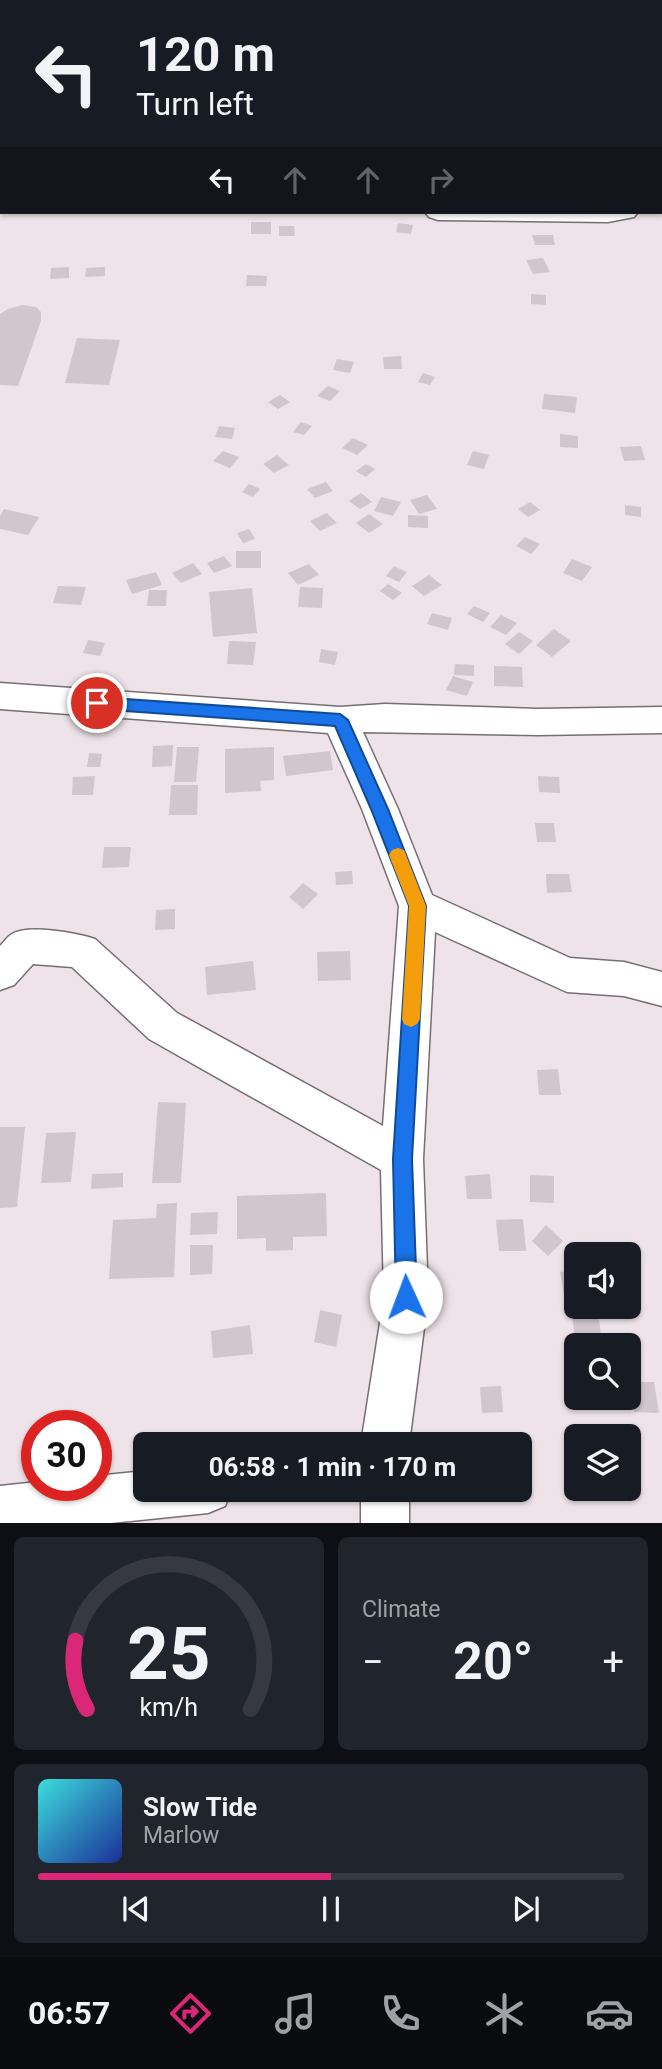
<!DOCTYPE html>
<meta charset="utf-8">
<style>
:root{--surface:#171b24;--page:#20242c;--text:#f1f3f6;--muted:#9ea1a6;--line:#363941;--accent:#db2777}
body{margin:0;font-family:Roboto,sans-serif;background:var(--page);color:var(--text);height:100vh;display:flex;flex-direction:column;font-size:26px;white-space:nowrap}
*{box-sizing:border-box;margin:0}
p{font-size:23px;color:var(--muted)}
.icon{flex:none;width:38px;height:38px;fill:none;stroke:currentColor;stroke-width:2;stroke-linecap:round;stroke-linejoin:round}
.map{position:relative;height:1523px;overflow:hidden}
.sheet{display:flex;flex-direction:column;gap:14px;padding:14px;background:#0d0f14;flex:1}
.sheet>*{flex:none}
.banner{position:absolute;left:0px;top:0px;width:663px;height:214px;box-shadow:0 2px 5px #0004;background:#171b24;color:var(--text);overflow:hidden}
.fabs{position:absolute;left:564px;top:1242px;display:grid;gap:14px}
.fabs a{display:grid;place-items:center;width:77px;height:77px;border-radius:10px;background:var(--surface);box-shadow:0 2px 5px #0004;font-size:35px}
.speed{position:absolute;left:21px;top:1410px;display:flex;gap:14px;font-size:35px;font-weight:700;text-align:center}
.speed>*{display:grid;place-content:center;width:91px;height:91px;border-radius:50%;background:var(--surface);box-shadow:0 2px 5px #0004;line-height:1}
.speed .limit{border:10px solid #d22;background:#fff;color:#111}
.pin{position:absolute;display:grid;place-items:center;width:60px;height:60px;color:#fff;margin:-30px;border:4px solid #fff;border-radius:50%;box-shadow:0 2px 7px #0007}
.me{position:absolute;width:77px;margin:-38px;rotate:358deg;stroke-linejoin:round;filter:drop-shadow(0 0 5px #0008)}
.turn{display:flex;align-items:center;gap:24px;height:147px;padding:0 21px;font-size:32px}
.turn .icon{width:91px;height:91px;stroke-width:2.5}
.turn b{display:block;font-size:49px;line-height:60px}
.lanes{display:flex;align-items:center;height:66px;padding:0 21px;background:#0003;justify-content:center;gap:35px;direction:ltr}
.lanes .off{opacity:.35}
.big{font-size:52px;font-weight:700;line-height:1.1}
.sheet .tile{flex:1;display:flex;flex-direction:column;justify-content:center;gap:10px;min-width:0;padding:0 24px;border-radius:10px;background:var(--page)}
.sheet .dial{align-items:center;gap:0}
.dial svg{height:182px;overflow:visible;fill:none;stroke:var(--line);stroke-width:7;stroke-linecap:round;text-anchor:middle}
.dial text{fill:var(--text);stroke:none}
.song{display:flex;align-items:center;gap:21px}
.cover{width:84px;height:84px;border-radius:10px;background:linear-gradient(135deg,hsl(180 70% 55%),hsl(230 70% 35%))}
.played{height:7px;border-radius:4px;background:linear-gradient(90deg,var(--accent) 50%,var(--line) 50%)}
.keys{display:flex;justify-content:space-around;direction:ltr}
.heat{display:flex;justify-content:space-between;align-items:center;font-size:38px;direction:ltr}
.sheet .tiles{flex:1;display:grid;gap:14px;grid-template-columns:1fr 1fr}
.tile:last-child{grid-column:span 2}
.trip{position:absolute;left:133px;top:1432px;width:399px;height:70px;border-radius:10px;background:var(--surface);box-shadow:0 2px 5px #0004;font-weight:700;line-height:70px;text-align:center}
.menu{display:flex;height:112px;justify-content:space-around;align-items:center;background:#090b0e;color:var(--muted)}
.menu .icon{width:49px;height:49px}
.menu .selected{color:var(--accent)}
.menu b{font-size:32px;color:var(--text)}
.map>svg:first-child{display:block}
.building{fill:#d1c6cb}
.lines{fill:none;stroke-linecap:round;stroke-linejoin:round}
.street-casing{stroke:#776e72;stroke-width:3}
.street{fill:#fff;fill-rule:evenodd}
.route{fill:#1a73e8;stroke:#114b97;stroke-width:2}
.slow{fill:#f59e0b}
</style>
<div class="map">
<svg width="662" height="1523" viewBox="0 0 662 1523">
<rect width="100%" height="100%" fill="#eee3e8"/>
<path class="building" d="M251,222H271V234H251Z
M398,223L413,225L411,234L396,232Z
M279,226H294L295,236H279Z
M532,235H553L555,245H535Z
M543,258L550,272L533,274L526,260Z
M69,267V278L50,279L51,268Z
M105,267V276L85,277L86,268Z
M247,275L267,276L266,286H246Z
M531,294L546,295V305L531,304Z
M22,305L36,307L41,312V321L18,386L0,385V314L8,309Z
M77,338L120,340L109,385L65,383Z
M401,356L402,369H384L383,357Z
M337,359L354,362L350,373L333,370Z
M423,373L435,377L430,385L418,382Z
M328,386L340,391L330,401L317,396Z
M544,394L577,397L575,413L542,409Z
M280,395L290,402L278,409L268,402Z
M301,422L312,426L304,435L293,432Z
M219,426L235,428L232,439L215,437Z
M560,434L578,436V448L560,447Z
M353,438L368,445L357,455L342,448Z
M641,446L645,460L624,461L620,447Z
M223,451L239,457L230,468L213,461Z
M473,451L489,455L484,469L467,465Z
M277,455L289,465L274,473L263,464Z
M366,464L375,469L366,477L356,471Z
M326,482L333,491L315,498L307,489Z
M249,484L260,489L253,497L242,492Z
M361,493L372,502L360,509L349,501Z
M427,495L437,509L419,514L410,500Z
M381,497L401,502L393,516L374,511Z
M530,502L540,510L528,517L518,509Z
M625,505L641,507V517L625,515Z
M4,509L39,517L28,535L0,529V516Z
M327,513L337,523L320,531L310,521Z
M369,514L383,524L369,533L356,523Z
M408,515L428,516V528L408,527Z
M249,529L255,539L243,543L237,533Z
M525,537L540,544L531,554L516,546Z
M236,551H261V568H236Z
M224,556L232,566L214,573L207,563Z
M572,559L592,567L582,581L563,573Z
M193,563L202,574L181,583L172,573Z
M309,564L319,575L298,585L288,573Z
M394,566L407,572L399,582L386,576Z
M156,572L162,585L132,594L126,580Z
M429,575L442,585L424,596L412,586Z
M388,584L402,593L393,600L380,591Z
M58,586L86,587L81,605L53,603Z
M300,587L323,588L322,608L298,607Z
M252,588L257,633L213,637L209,592Z
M149,590H167L166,606H147Z
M474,606L490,613L483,622L467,614Z
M432,613L452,618L448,630L427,624Z
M501,615L517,623L506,635L490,627Z
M554,629L571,641L552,657L536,645Z
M519,632L533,641L519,654L505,644Z
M88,640L105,643L100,656L83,653Z
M229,641L256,642L253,665L227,664Z
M321,649L338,652L335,665L319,662Z
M455,664L474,665V676L454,675Z
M494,666L522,667L523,687L494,686Z
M453,676L473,682L467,696L446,690Z
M173,745L172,766L152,767L153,746Z
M177,747H199L196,782H174Z
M274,747V780L260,781L261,791L225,793V749Z
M330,751L333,770L286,776L283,756Z
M89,753L102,754L100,767H87Z
M95,776L93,795H72L73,777Z
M538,776L559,777L560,793L539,792Z
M171,785H198L197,815H169Z
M535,823H554L556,842H537Z
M104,847H131L129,867L102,868Z
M352,871L353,884L336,885L335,872Z
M546,874H569L572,892L547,893Z
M303,883L318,894L303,909L289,897Z
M175,909V929L155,930L156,910Z
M350,951L351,980L318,981L317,952Z
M253,961L256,990L207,995L205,967Z
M558,1069L561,1095H539L537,1070Z
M158,1102L186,1103L181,1183H152Z
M0,1127H25L17,1207L0,1208Z
M76,1132L71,1182L41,1183L46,1133Z
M123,1173V1187L91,1189L92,1174Z
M490,1174L492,1199H467L465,1176Z
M530,1175L554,1176V1203L530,1202Z
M326,1193L327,1236L293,1237V1250L266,1251V1238L237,1239V1196Z
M177,1203L174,1277L109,1279L113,1220L156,1218L157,1204Z
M218,1212L217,1234L190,1235L191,1213Z
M523,1219L526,1251H499L496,1220Z
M546,1225L563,1241L548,1256L532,1241Z
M190,1245H213L212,1274L190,1275Z
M576,1270V1305L566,1306L560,1272Z
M572,1309H598L602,1346H575Z
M320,1310L342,1315L336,1347L314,1342Z
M250,1325L253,1354L213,1358L211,1331Z
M631,1382H654L659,1413L634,1412Z
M501,1386L503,1412L482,1413L480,1387Z"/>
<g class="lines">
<g class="street-casing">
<path id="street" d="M517,0H539V2H518Z
M0,75H2V89H0Z
M0,197H2V211H0Z
M425,212H638L634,217L608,222L438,220L429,217Z
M0,683L340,707L385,704L538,709L662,707V733L538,735L363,732L398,809L432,895L570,958L624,962L662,972V1006L624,996L567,992L435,932L423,1159L428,1297L409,1444H361L384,1297L381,1170L149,1039L72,967L33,964L14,985L0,990V946C3,943 7,937 12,934C28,924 77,933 95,939L177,1013L383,1126L399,906L362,809L328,733L0,709Z
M145,1471V1489H232L225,1506L208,1513L111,1523H0V1486L37,1482V1486H96V1476Z
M361,1489H409V1523H361Z"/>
</g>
<use href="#street" class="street"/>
</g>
<path class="route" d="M97,697L340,714L348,720L388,809L426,906L412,1159L417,1297L414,1304L406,1307L399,1304L396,1297L393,1159L409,906L371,809L335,726L97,709L89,703Z"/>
<path class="slow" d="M398,848L404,850L406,855L426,906L420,1019L417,1024L411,1027L404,1024L402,1019L409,906L389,855L392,850Z"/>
</svg>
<div class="fabs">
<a><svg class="icon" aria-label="sound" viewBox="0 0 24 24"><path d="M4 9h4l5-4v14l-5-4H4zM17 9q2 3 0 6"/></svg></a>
<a><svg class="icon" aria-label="search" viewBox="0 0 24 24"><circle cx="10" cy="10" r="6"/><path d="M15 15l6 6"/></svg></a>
<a><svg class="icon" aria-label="layers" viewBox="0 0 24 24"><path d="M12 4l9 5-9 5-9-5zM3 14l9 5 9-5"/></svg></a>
</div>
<div class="speed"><div class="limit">30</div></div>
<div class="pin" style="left:97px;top:703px;background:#d93025"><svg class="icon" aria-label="arrive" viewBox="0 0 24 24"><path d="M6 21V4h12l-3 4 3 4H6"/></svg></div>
<svg class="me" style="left:406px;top:1297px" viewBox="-20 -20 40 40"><circle r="19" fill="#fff"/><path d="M0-13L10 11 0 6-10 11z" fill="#1a73e8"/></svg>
<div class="trip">06:58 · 1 min · 170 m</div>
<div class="banner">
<div class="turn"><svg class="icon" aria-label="left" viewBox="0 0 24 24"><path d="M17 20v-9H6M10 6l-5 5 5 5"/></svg><div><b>120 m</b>Turn left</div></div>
<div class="lanes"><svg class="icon" aria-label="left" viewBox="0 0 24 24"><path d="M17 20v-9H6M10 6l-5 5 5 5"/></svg><svg class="icon off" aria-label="ahead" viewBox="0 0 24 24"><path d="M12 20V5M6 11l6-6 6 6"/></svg><svg class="icon off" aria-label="ahead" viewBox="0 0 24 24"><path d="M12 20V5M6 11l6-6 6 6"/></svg><svg class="icon off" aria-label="right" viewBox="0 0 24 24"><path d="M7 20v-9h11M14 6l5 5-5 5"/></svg></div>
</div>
</div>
<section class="sheet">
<div class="tiles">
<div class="tile dial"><svg viewBox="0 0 100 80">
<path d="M14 69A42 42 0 1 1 86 69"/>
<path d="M14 69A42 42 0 0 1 9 39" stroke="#db2777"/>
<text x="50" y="56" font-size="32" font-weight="700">25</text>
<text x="50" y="72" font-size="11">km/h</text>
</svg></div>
<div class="tile"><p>Climate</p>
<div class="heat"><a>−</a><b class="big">20°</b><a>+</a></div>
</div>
<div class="tile">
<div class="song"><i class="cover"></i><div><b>Slow Tide</b><p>Marlow</p></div></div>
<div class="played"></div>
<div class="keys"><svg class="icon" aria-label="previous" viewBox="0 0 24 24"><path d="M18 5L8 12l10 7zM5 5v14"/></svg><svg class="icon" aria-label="pause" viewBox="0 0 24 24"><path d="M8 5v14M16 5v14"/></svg><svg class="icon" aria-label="next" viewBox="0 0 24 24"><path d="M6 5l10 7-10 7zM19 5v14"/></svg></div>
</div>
</div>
</section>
<nav class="menu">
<b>06:57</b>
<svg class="icon selected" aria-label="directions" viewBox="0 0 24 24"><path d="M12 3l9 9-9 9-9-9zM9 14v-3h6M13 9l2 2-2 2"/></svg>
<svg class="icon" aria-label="music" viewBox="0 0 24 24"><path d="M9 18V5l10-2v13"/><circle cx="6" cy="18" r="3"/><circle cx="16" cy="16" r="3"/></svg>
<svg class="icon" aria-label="phone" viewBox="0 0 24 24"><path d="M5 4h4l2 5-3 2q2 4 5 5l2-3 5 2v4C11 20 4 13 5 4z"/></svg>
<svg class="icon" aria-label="climate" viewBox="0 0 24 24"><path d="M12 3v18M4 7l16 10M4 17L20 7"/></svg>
<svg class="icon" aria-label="car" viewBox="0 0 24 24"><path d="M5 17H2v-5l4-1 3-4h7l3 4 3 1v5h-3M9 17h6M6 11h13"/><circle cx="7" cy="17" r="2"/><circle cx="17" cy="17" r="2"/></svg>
</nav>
